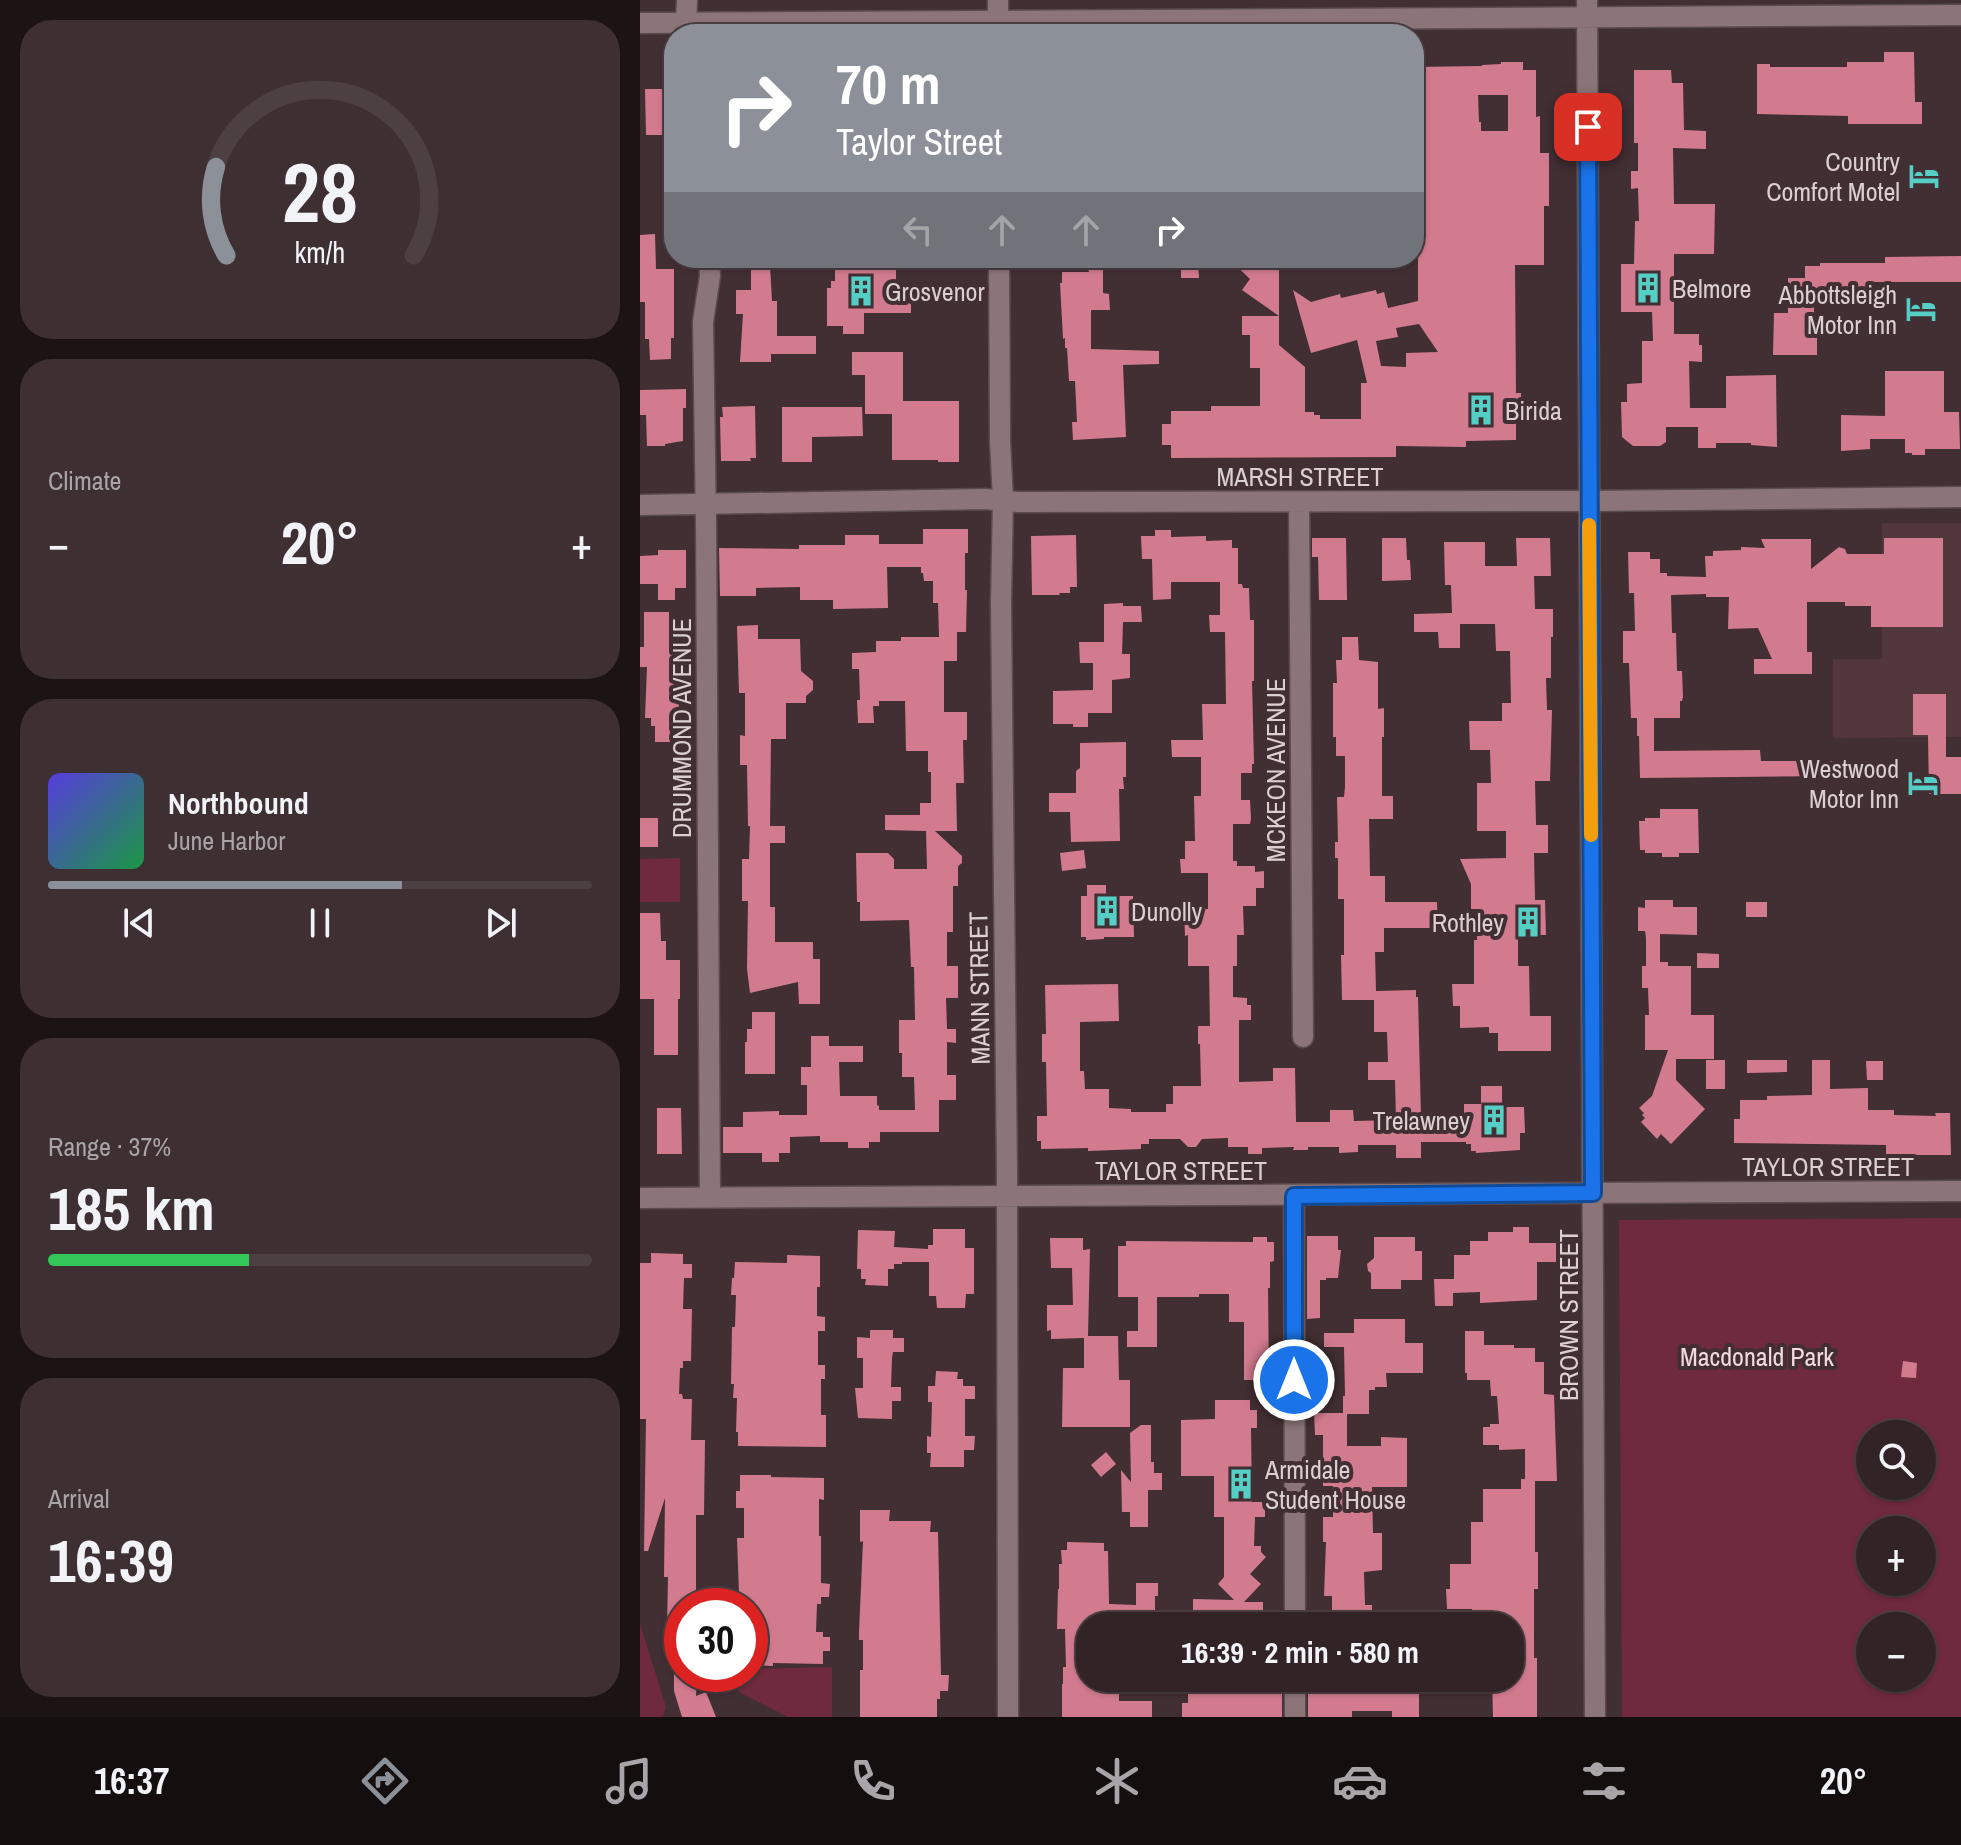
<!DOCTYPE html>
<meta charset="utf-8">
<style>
:root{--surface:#322326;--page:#3d2f32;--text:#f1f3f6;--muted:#a8a4a7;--line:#4d4043;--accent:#8c9099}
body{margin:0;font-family:"Archivo Narrow",sans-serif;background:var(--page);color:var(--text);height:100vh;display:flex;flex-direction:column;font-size:30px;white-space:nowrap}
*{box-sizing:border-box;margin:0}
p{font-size:26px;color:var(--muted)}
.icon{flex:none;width:44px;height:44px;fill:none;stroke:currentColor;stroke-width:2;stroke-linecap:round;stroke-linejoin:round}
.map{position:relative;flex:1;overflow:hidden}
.panel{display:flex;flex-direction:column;gap:20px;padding:20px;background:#1c1315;width:640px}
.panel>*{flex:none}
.guide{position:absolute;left:24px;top:24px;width:760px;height:244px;border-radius:32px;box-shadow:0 2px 6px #0004,0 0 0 2px var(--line);background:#8c9099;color:#fff;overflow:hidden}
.controls{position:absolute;left:1216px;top:1420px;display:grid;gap:16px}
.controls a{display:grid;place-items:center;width:80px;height:80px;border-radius:50%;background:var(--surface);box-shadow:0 2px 6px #0004,0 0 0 2px var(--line);font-size:40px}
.speed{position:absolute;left:24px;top:1588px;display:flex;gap:16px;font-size:40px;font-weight:700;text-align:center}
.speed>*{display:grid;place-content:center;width:104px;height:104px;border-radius:50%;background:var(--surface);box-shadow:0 2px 6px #0004,0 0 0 2px var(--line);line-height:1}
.speed .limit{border:12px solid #d22;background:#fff;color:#111}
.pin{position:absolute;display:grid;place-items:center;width:68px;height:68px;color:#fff;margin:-34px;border-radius:16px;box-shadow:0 4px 12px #0006}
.me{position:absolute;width:88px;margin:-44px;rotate:0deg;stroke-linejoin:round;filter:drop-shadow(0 0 6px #0008)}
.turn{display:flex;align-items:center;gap:28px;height:168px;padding:0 40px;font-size:36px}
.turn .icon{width:104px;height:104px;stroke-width:2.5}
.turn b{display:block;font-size:56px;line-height:68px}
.lanes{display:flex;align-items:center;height:76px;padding:0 40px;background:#0003;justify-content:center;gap:40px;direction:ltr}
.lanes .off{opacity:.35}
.big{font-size:60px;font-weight:800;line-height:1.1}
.panel .card{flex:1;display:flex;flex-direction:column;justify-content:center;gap:12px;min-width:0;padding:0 28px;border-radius:32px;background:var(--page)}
.panel .dial{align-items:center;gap:0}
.dial svg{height:208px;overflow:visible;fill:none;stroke:var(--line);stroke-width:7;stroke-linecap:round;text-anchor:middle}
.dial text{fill:var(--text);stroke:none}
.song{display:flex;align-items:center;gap:24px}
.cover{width:96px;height:96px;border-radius:12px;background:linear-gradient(135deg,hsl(250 70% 55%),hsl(140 70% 35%))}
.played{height:8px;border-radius:4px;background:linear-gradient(90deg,var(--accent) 65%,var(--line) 65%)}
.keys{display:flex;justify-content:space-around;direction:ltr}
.heat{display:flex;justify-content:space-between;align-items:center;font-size:44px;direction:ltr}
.charge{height:12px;border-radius:6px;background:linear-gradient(90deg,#34c759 37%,var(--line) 0)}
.trip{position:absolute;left:436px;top:1612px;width:448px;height:80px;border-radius:32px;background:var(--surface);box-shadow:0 2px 6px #0004,0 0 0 2px var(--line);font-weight:800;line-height:80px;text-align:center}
.tab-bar{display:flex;height:128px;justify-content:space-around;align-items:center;background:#140e0f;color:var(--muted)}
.tab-bar .icon{width:56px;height:56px}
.tab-bar .selected{color:var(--accent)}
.tab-bar b{font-size:36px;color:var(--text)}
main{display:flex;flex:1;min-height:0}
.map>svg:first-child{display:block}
.built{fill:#52383d}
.green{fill:#702a3e;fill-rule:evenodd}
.building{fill:#d27b8f;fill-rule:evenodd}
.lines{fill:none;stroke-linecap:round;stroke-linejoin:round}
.minor-casing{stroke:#5a4b4e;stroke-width:23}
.minor{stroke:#8b7579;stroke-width:20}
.route-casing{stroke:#114b97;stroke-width:20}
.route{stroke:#1a73e8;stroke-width:14}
.slow{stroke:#f59e0b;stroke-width:14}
.labels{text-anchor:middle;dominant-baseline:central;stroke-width:8;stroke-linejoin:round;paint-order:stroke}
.poi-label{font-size:26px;fill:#dccfd1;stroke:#422f33;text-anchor:end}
.street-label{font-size:26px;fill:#dccfd1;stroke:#422f33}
.park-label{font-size:26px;fill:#f3dadf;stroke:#422f33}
</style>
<main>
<section class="panel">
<div class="card dial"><svg viewBox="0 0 100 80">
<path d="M14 69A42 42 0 1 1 86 69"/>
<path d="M14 69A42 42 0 0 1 10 35" stroke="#8c9099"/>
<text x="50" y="56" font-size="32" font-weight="700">28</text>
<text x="50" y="72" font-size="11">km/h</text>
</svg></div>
<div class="card"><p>Climate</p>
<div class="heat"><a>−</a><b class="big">20°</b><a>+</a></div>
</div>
<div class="card">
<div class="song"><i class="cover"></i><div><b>Northbound</b><p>June Harbor</p></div></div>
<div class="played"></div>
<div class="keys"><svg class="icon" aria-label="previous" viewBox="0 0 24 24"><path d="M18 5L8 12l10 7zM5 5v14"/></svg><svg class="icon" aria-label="pause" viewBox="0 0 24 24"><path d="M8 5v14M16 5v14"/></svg><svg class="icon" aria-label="next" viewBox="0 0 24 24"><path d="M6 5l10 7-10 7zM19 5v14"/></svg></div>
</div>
<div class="card"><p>Range · 37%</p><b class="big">185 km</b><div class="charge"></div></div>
<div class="card"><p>Arrival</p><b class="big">16:39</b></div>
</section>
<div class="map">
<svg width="1321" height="1717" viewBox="0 0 1321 1717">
<rect width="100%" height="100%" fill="#422f33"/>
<path class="built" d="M1242,523H1321V737L1193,738V659H1242Z"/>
<path class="green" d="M40,858V902H0V859Z
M1321,1218V1717H982L979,1220ZM1230,1434H1282V1486H1230ZM1230,1530H1282V1582H1230ZM1230,1626H1282V1678H1230Z
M0,1624L26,1707L23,1717H0Z
M192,1667V1717H148L99,1692L97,1674H110V1669Z"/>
<path class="building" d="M1244,52H1274L1275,102H1282V124H1208V116L1117,114V64H1130V67H1207V62H1244Z
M861,62H883V70H896V117L900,116V153H909V206H904V265H875L876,393H881V422H876V440L826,441V447L756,446V457L531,458V445H522V424H531V411H571V406H620V368H610V335H602V316H639L602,290L610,279L588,258H639V345L665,367V412H674V415H680V419H721V383H727L717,340L671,353L653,290L671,302L700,294L701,298L736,290L737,294L744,292L748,308L778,301V211H774V154H786V97H774V67L842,66V65L861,64ZM838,95H868V131H841V122H839ZM779,324L798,352L766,353V367L741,366L736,341L758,337L756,328Z
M994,70H1031L1032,83H1043L1044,130L1066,131V149L1033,148L1034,204H1075L1074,254H1034V334H1059V345H1062V362L1049,361L1050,408H1086V376L1136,375L1137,447L1111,445V443H1076V448H1058V427H1026V442L1020,446H993L982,437L981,402H987V384L1002,383V341H1013L1012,312H981V264H994L995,221H999L998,188L991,189V171H998V143H994Z
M5,89H34V135H6Z
M15,234L16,269H34V338H31V359L10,360L9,339H5V302H0V235Z
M1321,256V282H1231V289H1191L1174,305V334H1177V355H1133L1134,313H1148V278H1165V266H1180V263H1245V257Z
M238,258H256V297H271V313H224V334H203V326H187V288H191V281H195V268H238Z
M541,262H558L559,278H541Z
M111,265H130L132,301H137V336H176V354H131V362H100L103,314H96V290H111Z
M448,269H463V293L469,294L470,310H451V349L519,351V364L483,365L486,437L433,440L432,422H437L435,381H429L427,348H425V338L423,339L420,283H422V272H449Z
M212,352H263V401H319V462H298V460H252V414H225V375H212Z
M1245,371H1304V412H1319L1320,449H1285V455H1272V453H1265V439H1230V449L1201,451V415L1245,416Z
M46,389V408H43V441L25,444V446H7L6,415H0V390Z
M115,406L116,458H110L111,461H81L80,417H83L82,407Z
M142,407H222L223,436L172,437V462H142Z
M283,529H328V553H325V590H327L326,632H317V661H304V712H327V740H323L324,783H316L317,831H295L322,856V863L318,866V886H313V932H307V966H318V998H306L307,1029H316V1043L307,1042V1075H316V1100H299V1132H240V1142H229V1148H208V1142H180V1136L150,1137V1153H139V1162H122V1153H83V1127H103V1112L139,1111V1115H167V1085H161V1067H171V1036H189V1046H223V1062H199L200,1096H237V1105L239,1106V1110H275L274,1077H262V1053H259V1020H275L274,967H271L269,920L220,921V902H217L216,853H248L254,859V869H287L286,831L245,830V815H280V803H291V772H288V751H266L265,701H239V706H233L234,723H218L217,700H220L219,669H212V653L236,652V641H261V637H299L298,603H293V581H284L283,573H281V567H247L248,608L193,609V600H160V587L116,588V596H80L79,548L159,549V545H205V535H239V544H283Z
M515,530H531V537L566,536V541L592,540V548H598V584H602L603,588H609L610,620H614V681H612L614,764H612V773H601V800H610L611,819L610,824H593V861H597V866H615V872L624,871V888H616V906H603L604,935H597V966H593V997L607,998V1005H611V1020H599V1082L633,1081V1068H655L656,1122H690V1110H713L714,1121L756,1120L755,1080H728V1062H748L747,1032H734V1000H702L701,955H704V899H698V858H695V842H698L697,797H704L705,787V756H696V737H693V683H697L696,660H702V637H718L719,660L738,662V709L744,708V737H742V796H753V819H729L730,876H745V902H797L798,928H744V952H735L736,991L776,990V997H778L781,1118H824V1104H841V1086H862V1107H884L885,1133H880V1150L836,1153V1151H831V1144H826V1142H781V1158H756V1145H718V1152L699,1153V1147H668V1150H653L654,1147L622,1148V1154H608V1147H588V1138L562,1139L556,1147H548L540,1139H509V1144H501V1149L448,1151V1148L401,1149V1141H397V1116H407L406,1062H402V1034H406L405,985L478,984L479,1021L440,1022V1071H444L445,1089H469V1108L491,1109V1112H526V1104H533V1086H561L560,1044H558V1026H570L569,966H548V935L545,936L544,909H568V873H541L540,859H545V841H555L554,796H561V757H532L531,740H563L562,704H586L585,632H570L569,615H580V582H531V599L513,600L512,559H502L501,536H515Z
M436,535L437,587H430V593H419L420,595H392L391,536Z
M672,538H706L707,600H679L678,557H672Z
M742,538H766L767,560H770L771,580L742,581Z
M876,538H910L911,576H894L895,609H913V637H911V678H906L907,710H912L910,781H895L896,825H908V853H894L895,900H905L906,935H878V966H889L890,1016H911V1051H858V1033H849V1027L820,1028V1006H813L812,984H834V940H837V909H831V884L820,859L866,858V831H837V783H851L850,750H830L829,721H862V703H871L870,651H856L855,624H820V648H799L798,632H774V614L812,613L811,585H805L804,542H845V566H877Z
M1244,538H1303V627H1231V606H1205V602H1167V652H1172V674H1114V659H1132L1118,628L1088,629L1089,597H1066V594L1031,595L1032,633H1036L1037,671H1042L1043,697L1042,701H1040V718H1014V751L1120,750L1121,761H1193V776L1000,778L999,736H997V718H991L989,663H983V631H995L994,593H989L988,552H1010V559H1020V573H1027V576L1066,577L1065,556H1073V551L1101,550V547L1125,548L1121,539H1171V569L1199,547L1205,549L1207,554H1244Z
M18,550H46V588H35V600H18V584H0V556L18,555Z
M483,603V606H501L502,622H483L482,654H490V678L472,680V713H448V727H433V724H413V691L453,690V663H440L439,642H464V604Z
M4,612H29V647H35V693H39V726H30V742H15V726H11V718H5L7,667H0V647H4Z
M118,625V639H160L161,671L173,681V690L166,696V703H146V739H131L130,826H145V843H130V907H135V942H173V959H180V1004H159L158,982L110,993L107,969L108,901H102V859H109L110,826H108L107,765H100V735L105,736V693H99L97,626Z
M1273,694H1306V757H1321V794H1289L1288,735H1273Z
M486,742V777H483L484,789H479L480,841L431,842L430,812H409V793H436V771L440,768V743Z
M1020,809H1058L1059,853H1039V857H1022V853H1005V850H1000L999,821H1005V818H1020Z
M0,818H18V847H0Z
M444,850L446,868L422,871L420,853Z
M447,885H466V896H493L494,937H464V939L446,940V937H441V896H447Z
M1005,900H1033V907H1057V935L1020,934V962H1028V966H1051V1015H1074V1059H1036V1080L1065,1109L1031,1144L1021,1134L1017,1139L1001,1122L1005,1118L1002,1115L1004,1113L999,1108L1012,1096L1028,1050H1005V1015H1009L1008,988H1002V966H1006V938L1005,931H998V907L1005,908Z
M1106,902H1127V917H1106Z
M0,913H20L21,941H26V960H40V999H38V1055H14V999H0Z
M1057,953L1079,954V968H1057Z
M112,1012H135V1074H105V1042H107V1029H112Z
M1066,1060H1085V1089H1066Z
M1107,1060H1147V1072L1107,1073Z
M1172,1060H1190V1089L1228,1088V1110H1254V1115L1296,1116L1295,1113H1310L1311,1155H1272V1159L1246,1160V1145L1094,1143V1119H1100V1100H1127V1096L1172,1095Z
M1226,1061H1243V1080H1227Z
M17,1108H41L42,1154H17Z
M873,1227H889V1243H916V1262H897V1300L840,1303V1292L813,1293V1306H795L794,1279H814V1255H830V1241H848V1232H873Z
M293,1229H325V1248H334V1294H326L325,1308H297L296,1296H289V1262H262V1264H254V1269H248V1286L225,1285L226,1279H221V1269H217L218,1230L255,1231L254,1247L288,1249V1245H293Z
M667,1236H698V1250H701L698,1278H686V1280H680V1318L667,1319Z
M613,1237H627V1242H634V1261L630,1262V1288H628L629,1380H604V1322H589V1294H559V1297H517V1347H487V1331H498V1297H478V1246H486V1241L613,1242Z
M734,1237H775V1251H782V1280H761V1289H731V1273L728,1271L727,1264L734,1258Z
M410,1238H443V1250L450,1249L448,1336H478L479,1380H490V1427H422L423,1368H444V1338L411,1339V1330L407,1331V1305H433L432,1268H411Z
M11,1253L43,1254V1264H52V1278H44L43,1309H52L51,1361H43V1368H40L39,1394H42L43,1399H52L51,1440H65L64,1515H56V1606H42V1628H27L28,1577H24L25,1498L8,1551H4L6,1419H0V1263H11Z
M147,1255L180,1256V1287H177V1316L185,1317V1331H178V1365H185V1379H181V1415H186V1447L98,1446V1432H96L97,1398H93L94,1384H91L92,1327H95L96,1295H91L92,1278H94L95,1262L147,1263Z
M714,1319H765V1343H783V1373H746L747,1387H735V1390H729V1414H707V1446H741V1437L767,1438V1487H732L733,1533H742V1570L724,1572L725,1605H732V1626H692V1596H684L686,1542H683V1517H693V1486H683V1435H675L674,1413H703V1396H705L704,1347H684V1333H714Z
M230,1330H253V1338H264V1352H253L252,1358L251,1387H261V1401H252V1419L218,1418L215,1388H223V1358H217V1337L230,1338Z
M825,1331H844V1345H874V1348H895V1362H904V1394L914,1395L917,1481H895V1552H898V1589H894V1658H897V1717H853L852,1678H870V1626H832V1609H807L806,1589H810V1564H831V1522H843V1489H881V1479H885V1449L859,1450V1445H843V1427H850V1424H859L857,1396H851L850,1380H827V1373H825Z
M1263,1361L1277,1363L1276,1378L1261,1377Z
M296,1371L318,1372L317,1379H323V1386H335V1399H325V1436H335L334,1450H324V1467H290L291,1453H287V1436L291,1437L292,1402H288V1386H295Z
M575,1400H610V1410H617V1428H611L612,1502H625V1517H615L614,1546H621V1552L626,1557L610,1574L621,1584L604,1602H623V1626H553V1599L594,1600L578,1584L584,1577V1517H574V1476H541V1420L575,1419Z
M501,1425H511V1462H514V1473H522V1490H508V1527H490V1512H482L481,1470L491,1482L490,1433Z
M466,1452L476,1464L461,1477L451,1465Z
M100,1475H131V1477L184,1478V1500L179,1499V1536H181V1583L190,1584L189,1597H181V1604H177L176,1632H183V1637H190V1651H183V1664L133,1663V1666L110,1665V1606L101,1604V1593L99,1594L97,1538H104V1508H96V1491H100Z
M220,1510H250L249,1521H291L290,1532H298L301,1675H309L308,1691H300V1699H297V1717H220V1670H223V1640H219V1632L223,1541L220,1542Z
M427,1542L464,1543V1551H468L469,1604L496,1605V1583H518V1596H515V1617H508L501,1626H450V1638H443V1671H450V1678H479V1701H512V1717H422V1684H423V1667H426L425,1629H417L418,1589H419V1564H422L421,1550H427Z
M34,1674H57L56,1696L66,1692L76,1717H42L34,1691Z
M581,1678H642V1717H542V1703H548V1690H581Z
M668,1678H672V1690H752V1681H779V1717H752V1711H712V1717H668Z"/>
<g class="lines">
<g class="minor-casing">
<path id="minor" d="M947,0L955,1717
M0,23L1321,15
M46,23L47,0
M358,34V0
M69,258L70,276L63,322L66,524L70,1198
M359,258L360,440L363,500L361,603L367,1175L368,1717
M659,502L663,1037
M0,505L345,499L378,502L949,501L1321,497
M654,1196L655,1626
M0,1198L1321,1191
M655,1678V1717"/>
</g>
<use href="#minor" class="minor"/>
</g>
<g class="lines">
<g class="route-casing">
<path id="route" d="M654,1380V1196L953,1193L948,127"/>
</g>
<use href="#route" class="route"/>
<path class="slow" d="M949,525L951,835"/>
</g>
<defs>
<g id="hotel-bare" transform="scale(2.4)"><path d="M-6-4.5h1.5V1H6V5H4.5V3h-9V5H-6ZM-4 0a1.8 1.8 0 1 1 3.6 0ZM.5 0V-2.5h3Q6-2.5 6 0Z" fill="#55cec6" stroke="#422f33" stroke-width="2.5" paint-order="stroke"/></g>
<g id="building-bare" transform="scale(2.4)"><path d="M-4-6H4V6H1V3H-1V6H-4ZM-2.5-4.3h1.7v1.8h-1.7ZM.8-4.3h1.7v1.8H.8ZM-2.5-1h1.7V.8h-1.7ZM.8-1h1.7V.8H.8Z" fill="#55cec6" stroke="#422f33" stroke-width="2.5" paint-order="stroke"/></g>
</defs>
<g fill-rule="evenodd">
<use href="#hotel-bare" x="1284" y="176"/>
<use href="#building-bare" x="1008" y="288"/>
<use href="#building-bare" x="221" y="291"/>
<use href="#hotel-bare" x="1281" y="309"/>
<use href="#building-bare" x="841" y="410"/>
<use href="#hotel-bare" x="1283" y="783"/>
<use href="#building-bare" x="467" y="911"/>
<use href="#building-bare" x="888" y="922"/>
<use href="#building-bare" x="854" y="1120"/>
<use href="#building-bare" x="601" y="1484"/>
</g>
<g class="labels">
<g class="poi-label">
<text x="1260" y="161">Country<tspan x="1260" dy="30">Comfort Motel</tspan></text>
<text x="1032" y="288" text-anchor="start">Belmore</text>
<text x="245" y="291" text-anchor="start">Grosvenor</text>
<text x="1257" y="294">Abbottsleigh<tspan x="1257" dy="30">Motor Inn</tspan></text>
<text x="865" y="410" text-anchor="start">Birida</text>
<text x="1259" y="768">Westwood<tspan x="1259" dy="30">Motor Inn</tspan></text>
<text x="491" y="911" text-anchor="start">Dunolly</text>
<text x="864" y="922">Rothley</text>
<text x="830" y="1120">Trelawney</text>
<text x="625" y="1469" text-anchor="start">Armidale<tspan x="625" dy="30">Student House</tspan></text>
</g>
<g class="street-label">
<text x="660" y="476">MARSH STREET</text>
<text transform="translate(41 728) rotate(-90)">DRUMMOND AVENUE</text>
<text transform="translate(635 770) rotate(-90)">MCKEON AVENUE</text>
<text transform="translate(339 988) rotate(-91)">MANN STREET</text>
<text x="1188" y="1166">TAYLOR STREET</text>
<text x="541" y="1170">TAYLOR STREET</text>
<text transform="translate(928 1315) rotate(-90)">BROWN STREET</text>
</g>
<g class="park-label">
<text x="1117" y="1356">Macdonald Park</text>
</g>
</g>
</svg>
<div class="controls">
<a><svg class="icon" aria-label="search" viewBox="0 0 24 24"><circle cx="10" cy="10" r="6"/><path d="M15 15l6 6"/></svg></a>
<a>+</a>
<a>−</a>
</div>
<div class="speed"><div class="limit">30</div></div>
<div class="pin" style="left:948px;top:127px;background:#d93025"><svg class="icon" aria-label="arrive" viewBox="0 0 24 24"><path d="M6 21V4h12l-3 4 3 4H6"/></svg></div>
<svg class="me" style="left:654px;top:1380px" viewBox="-20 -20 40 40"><circle r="17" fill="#1a73e8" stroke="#fff" stroke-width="3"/><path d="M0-11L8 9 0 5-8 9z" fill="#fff"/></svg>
<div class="trip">16:39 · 2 min · 580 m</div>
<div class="guide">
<div class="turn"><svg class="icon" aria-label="right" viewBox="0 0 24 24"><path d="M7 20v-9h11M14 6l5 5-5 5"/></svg><div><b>70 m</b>Taylor Street</div></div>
<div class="lanes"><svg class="icon off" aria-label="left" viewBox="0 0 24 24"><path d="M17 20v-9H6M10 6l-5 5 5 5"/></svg><svg class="icon off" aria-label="ahead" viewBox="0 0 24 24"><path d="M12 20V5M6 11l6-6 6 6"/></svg><svg class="icon off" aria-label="ahead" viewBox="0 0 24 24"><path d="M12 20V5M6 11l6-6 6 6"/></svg><svg class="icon" aria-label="right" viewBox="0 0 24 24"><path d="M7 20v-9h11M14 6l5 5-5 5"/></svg></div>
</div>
</div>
</main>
<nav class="tab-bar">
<b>16:37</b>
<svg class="icon selected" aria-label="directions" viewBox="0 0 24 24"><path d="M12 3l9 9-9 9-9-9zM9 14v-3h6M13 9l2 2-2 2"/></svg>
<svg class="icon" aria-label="music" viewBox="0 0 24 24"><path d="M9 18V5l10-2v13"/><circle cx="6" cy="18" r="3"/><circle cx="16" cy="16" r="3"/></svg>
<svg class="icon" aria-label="phone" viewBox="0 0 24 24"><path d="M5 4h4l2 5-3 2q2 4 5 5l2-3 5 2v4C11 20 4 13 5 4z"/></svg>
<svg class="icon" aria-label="climate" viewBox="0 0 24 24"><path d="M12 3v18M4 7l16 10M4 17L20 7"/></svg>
<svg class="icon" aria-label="car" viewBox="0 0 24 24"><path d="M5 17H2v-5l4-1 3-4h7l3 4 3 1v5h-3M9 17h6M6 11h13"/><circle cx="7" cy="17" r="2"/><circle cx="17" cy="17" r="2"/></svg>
<svg class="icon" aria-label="filters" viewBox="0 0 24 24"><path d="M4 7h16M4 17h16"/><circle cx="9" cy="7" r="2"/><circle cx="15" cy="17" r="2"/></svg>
<b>20°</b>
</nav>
